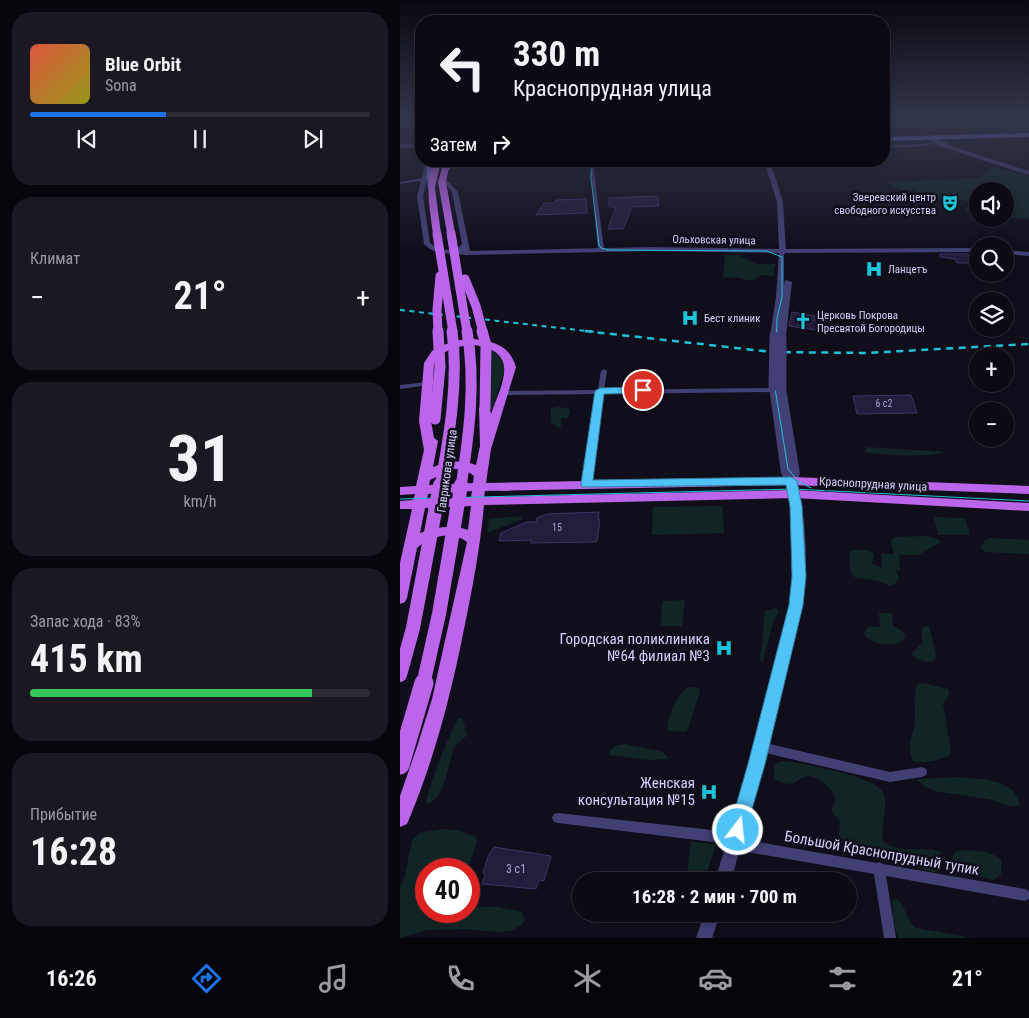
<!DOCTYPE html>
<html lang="ru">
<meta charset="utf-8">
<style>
:root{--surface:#0d0a15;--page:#1b1822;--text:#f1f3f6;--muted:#9a9aa0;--line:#2d2b34;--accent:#1a73e8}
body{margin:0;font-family:"Roboto Condensed",sans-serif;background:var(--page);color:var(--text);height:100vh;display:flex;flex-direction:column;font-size:19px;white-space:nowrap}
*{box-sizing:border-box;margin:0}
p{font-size:16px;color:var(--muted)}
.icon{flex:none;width:28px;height:28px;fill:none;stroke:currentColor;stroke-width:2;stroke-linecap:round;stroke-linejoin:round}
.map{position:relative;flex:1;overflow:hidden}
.sheet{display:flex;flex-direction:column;gap:12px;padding:12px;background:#07060c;width:400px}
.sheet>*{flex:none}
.top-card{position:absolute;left:15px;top:15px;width:475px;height:152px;border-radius:20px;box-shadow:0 2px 8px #0003,0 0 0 1px var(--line);background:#0d0a15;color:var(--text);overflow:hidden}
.controls{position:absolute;left:569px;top:182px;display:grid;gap:10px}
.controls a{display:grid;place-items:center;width:45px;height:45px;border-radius:50%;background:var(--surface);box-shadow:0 2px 8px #0003,0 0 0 1px var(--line);font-size:25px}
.speed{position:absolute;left:15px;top:858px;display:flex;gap:10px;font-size:25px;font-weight:700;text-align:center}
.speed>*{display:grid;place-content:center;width:65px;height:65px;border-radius:50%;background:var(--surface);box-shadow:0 2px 8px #0003,0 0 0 1px var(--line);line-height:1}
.speed .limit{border:8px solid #d22;background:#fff;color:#111}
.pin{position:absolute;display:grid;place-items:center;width:42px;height:42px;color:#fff;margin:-21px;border:2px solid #fff;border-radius:50%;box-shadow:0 1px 5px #0007}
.me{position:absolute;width:55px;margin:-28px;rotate:16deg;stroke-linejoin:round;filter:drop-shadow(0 0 4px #0008)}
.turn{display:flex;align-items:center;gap:18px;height:105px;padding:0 15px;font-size:22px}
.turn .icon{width:65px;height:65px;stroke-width:2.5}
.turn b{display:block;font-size:35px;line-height:42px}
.then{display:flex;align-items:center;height:48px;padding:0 15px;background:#0003;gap:10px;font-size:19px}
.big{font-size:38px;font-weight:700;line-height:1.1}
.sheet .tile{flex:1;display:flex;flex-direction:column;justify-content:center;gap:8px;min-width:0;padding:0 18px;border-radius:20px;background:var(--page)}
.sheet .dial{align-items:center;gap:0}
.dial b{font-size:65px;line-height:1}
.song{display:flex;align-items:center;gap:15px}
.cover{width:60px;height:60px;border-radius:8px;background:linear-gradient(135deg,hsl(10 70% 55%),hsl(60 70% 35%))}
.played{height:5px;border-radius:2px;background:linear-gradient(90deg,var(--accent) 40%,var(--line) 40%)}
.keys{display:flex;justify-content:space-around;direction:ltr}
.heat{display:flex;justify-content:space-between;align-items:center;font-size:28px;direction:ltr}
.charge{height:8px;border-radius:4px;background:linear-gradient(90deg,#34c759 83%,var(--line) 0)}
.trip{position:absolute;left:172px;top:872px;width:285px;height:50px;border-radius:25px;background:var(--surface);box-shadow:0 2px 8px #0003,0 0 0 1px var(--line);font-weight:700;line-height:50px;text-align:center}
.tab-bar{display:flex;height:80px;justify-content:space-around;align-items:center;background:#050408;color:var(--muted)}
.tab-bar .icon{width:35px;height:35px}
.tab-bar .active{color:var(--accent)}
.tab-bar b{font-size:22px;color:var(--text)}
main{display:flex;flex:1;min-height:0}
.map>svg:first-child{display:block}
.green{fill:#122525}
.building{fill:#231d3b;stroke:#3d3264}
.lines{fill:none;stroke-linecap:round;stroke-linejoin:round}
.minor{fill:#423f75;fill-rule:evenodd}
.tertiary{fill:#423f75;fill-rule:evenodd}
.secondary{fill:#7973ec;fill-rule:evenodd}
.primary{fill:#bb65ea;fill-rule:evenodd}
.tram{stroke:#1dc2d7;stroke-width:1}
.rail-far1{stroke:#1dc2d7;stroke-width:2;stroke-dasharray:5 4.5;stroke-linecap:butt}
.rail{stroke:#1dc2d7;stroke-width:2.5;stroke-dasharray:7 5.5;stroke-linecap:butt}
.tertiary-bridge{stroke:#423f75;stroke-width:9}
.primary-bridge-far3{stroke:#bb65ea;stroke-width:9}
.primary-bridge-far2{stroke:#bb65ea;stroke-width:11}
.primary-bridge-far1{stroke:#bb65ea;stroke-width:14}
.primary-bridge{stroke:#bb65ea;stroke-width:19}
.route{fill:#4fc3f7;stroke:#337fa1}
.labels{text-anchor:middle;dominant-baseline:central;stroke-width:5;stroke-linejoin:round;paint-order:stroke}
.number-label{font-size:10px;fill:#a8a3ca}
.far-poi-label{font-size:11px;fill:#d5d0f9;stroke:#110e1c;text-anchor:start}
.far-street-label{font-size:11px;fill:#d5d0f9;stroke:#110e1c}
.street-label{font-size:12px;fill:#d5d0f9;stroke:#110e1c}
.near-number-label{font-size:12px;fill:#a8a3ca}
.near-poi-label{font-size:15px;fill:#d5d0f9;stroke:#110e1c;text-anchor:end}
.near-street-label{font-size:15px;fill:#d5d0f9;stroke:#110e1c}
</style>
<main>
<section class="sheet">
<div class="tile">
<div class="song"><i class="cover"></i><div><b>Blue Orbit</b><p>Sona</p></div></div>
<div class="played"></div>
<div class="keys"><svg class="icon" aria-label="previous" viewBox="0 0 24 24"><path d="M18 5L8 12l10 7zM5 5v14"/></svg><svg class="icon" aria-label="pause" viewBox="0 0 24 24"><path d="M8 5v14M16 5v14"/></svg><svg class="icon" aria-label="next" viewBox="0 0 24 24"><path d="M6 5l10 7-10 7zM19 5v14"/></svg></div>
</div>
<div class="tile"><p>Климат</p>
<div class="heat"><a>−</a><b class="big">21°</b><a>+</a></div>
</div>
<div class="tile dial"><b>31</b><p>km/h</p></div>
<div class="tile"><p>Запас хода · 83%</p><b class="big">415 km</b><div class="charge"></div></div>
<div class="tile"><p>Прибытие</p><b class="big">16:28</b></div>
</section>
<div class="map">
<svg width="629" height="938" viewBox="0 0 629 938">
<rect width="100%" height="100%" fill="#110e1c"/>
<path class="green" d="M591,166L629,177V219L605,217V191H578L577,213L565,211L570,202L558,199L519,200L514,190L500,191L499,188H495L489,182L581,178Z
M325,255H338L356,264H376L373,271H375V276L362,275L353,280H343V278L323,277Z
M91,350L100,357L105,370L86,428Z
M157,407L167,408L170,410L168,418H161V426L159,428L151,422V409Z
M466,447L545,452C524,458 490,455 468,453L465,452Z
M322,506L324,533L252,535L253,507Z
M121,516L122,519L90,532H87L89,519Z
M534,517L565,518L570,535H538Z
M527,536L536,538L541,542L518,555H499L500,570H495L499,577L496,583L490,586L478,581L456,578L451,574L449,555L452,550C460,550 469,548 474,555L472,564L482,568L481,553L494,554L491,541L494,537Z
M591,538L629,540V554L585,552L581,548L584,541Z
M285,600L282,626H261L262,601Z
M375,608L379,610L373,623L362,664L360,660L365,611Z
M479,613H492L493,626L501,630L506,637C498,649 468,645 464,633L469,626L480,627Z
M525,626L529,627L536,653L535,660C526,664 518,660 511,654L522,643V629Z
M523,683L548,689L549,694L543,704L551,752L549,756C539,760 523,764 513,761C505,745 515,734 515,718C515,708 514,698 516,687L518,684Z
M289,687L299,688L300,691L288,729L285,732L268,731C266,720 277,692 289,687Z
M59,718L63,719L67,735C63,740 56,744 53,750C48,765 44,802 26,804C25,795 52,726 59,718Z
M225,744L263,752L269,759L248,760L209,755V752L214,746Z
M382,761C398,762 477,777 483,792C489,807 480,826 483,841C501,856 521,845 541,852L539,868L536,873C512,865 488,859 463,855C456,854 447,855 442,848C435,840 442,827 439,818L434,815L431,810C433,807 435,803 435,799C435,790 419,777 410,776C395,775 400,792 374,779V767L377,763Z
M561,777C582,780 617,779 620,806H609L593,800L535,791L524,786L517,779Z
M44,829L61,831L76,837L77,843L67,869H26V911H69V898L79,907H98L122,912L125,919L122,925L110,931L97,932L65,929L27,930L0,938V887L5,876L12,840L19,833Z
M291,841L316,845L304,881H286Z
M557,851C571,850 591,850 601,860V874L594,880L556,872L552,869C551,862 551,856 557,851Z
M492,899L498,900C507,908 506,921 516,928L572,938H498L493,921Z"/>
<path class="building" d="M605,123L624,124L629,131H609Z
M258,196L259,206L232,207L223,229H208L216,207H209V198Z
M186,199L187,213L136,215L144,203H154L156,200Z
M540,254H568L569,263H557L555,259L540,257Z
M392,312L415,316L414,320L425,322L422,331L389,326Z
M511,395L517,413L457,414L453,396Z
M199,512L198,519H200L197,542L131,543V540L99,541L101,533L127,522H136L137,518L147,514Z
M94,847L151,856L144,881L139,880L136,889L82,884L85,875L83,873L88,857Z"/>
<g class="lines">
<path class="minor" d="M615,117H620L629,122V125Z
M533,141L535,142L534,143L525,146L484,148V146L524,144Z
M200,161H206L196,167L194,170L204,250L201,252L198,250L190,170L193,165Z
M24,178L26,179V180L0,184V182Z
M578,248V252L383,253L380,251L383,249Z
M605,250L629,252V256L605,254Z
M204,369L207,371L204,390L373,388L376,390L373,392L204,394L190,484L186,486L182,484L197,394L104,395L101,393L104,391L198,390L201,371Z
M28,382L30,383L31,384L30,385L0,389V385Z
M361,742L490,772L522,767L526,769L527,772L526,775L522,777L490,782L361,752L357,750L356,747L357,744Z
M158,813L321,831L347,840L477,863L479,862L483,864L625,889L629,891V899L625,901L486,876L496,938H484L474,874L347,852L321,843L158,823L154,822L152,818L154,814Z"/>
<path class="tertiary" d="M528,135L535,136L553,147L629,171V175L536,145L526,138Z
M21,143V147L0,148V144Z
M26,161H32L23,196L30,243C40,251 54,253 62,244L52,192L40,178L43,176L58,192L70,251L251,247L379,249L377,202L364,161H370L383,202L386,251L384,255V286L385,280L392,282L386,336L382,338L378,336L374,338L370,336L376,297L379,253L251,251L66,255C51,253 35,256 24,244L17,196Z
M373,384L376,385L378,390L379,386H385L386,388L400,474L395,483H387L381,473L369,387Z
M394,491L399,494L404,521L406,550L405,578L402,605L364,764L331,881H315L350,764L390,605L394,578L395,550L393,521L389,494Z
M304,914H320L312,938H296Z"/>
<path class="secondary" d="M629,133V137L484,141V137Z
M26,161H32L34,189L31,191L28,189Z
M50,161H57L46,173H42V171Z"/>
<path class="primary" d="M34,161H41L35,188L41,234L37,236L33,234C30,209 24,185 34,161Z
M44,161H50L46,182L55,233L51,235L47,233L38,182Z
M74,339C95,342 109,345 116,367L91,449L86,483L391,477L629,486V494L391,485L85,491L84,497L394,490L629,503V511L394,498L84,505C80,549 72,591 63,634C50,699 33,763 7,824L0,827V796L17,747L32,699L67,542C52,530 30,536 17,548L7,598L5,602L0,604V563L12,509H0V501L13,500L15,494L0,495V487L16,486L24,450L19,421L24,363L32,351L43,345L60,340ZM74,345C121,352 102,383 91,414L89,406H81L79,408L80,446L76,465C61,459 47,461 33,467L38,441L34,438L31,421L34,363C44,349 57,346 74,345ZM52,469C61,469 67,470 74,476L73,483L29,485L30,480ZM72,491L71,497L27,499L28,494ZM71,506L68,530C52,524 36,527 20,533L25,508Z"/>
<path class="tram" d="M203,161L192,167L191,178L199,245L201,248L208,250L367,251L382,257V297L377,318L375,388L388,469L398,481L411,488
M0,499L393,489L629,501"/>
<path class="rail-far1" d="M0,310L196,332"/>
<path class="rail" d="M185,331L372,352L466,353L629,344"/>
<path class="tertiary-bridge" d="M382,336V388
M373,387L374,336"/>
<path class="primary-bridge-far3" d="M51,233L67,332
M37,234L53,332
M65,279L76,306L83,332
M38,332L37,310L40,276"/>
<path class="primary-bridge-far2" d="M82,331L86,345L85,408
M35,419L40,367L38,331
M40,487C49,437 59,382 52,331
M61,487C69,434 76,383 67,331"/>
<path class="primary-bridge-far1" d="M0,675L13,628L40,485
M23,685L39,614L61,485"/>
<path class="primary-bridge" d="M0,765L24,683"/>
</g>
<linearGradient id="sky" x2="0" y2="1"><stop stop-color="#09080f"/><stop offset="0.47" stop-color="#32364b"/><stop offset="1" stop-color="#32364b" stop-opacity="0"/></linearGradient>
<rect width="629" height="249" fill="url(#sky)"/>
<path class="route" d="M243,387L247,388V393L204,394L193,480L391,477L397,481L402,506L406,576L403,605L365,764L346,830L344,836L338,838L331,836L329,830L348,764L389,605L392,576L390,506L386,485L182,487L181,484L195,391L200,388Z"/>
<defs>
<g id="theatre-bare" transform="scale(1.35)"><path d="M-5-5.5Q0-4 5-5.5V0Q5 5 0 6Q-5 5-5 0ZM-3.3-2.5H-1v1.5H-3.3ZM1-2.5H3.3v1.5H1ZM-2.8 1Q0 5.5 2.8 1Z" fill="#1dc2d7" stroke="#110e1c" stroke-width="2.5" paint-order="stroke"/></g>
<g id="hospital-bare" transform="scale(1.35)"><path d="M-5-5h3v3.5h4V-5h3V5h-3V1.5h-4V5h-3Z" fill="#1dc2d7" stroke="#110e1c" stroke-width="2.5" paint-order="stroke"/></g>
<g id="church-bare" transform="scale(1.35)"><path d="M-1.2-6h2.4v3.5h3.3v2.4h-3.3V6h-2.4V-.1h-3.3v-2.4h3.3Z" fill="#1dc2d7" stroke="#110e1c" stroke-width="2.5" paint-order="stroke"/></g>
</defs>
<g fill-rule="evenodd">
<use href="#theatre-bare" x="550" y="203"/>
<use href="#hospital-bare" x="474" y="269"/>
<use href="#hospital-bare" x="290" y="318"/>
<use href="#church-bare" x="403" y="321"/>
<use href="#hospital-bare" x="324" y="648"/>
<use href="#hospital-bare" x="309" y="792"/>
</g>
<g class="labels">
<g class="number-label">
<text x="484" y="403">6 с2</text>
<text x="157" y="527">15</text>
</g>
<g class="far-poi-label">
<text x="536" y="197" text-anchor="end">Зверевский центр<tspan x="536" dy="13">свободного искусства</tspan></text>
<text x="488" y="269">Ланцетъ</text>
<text x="417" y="315">Церковь Покрова<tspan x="417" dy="13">Пресвятой Богородицы</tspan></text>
<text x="304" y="318">Бест клиник</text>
</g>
<g class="far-street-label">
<text transform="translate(314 240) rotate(1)">Ольховская улица</text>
</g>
<g class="street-label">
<text transform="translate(47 471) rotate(-82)">Гаврикова улица</text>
<text transform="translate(473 484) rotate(3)">Краснопрудная улица</text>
</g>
<g class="near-number-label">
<text x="116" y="869">3 с1</text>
</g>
<g class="near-poi-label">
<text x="310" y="639">Городская поликлиника<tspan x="310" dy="17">№64 филиал №3</tspan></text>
<text x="295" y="783">Женская<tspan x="295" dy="17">консультация №15</tspan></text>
</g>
<g class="near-street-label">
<text transform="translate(482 853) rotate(10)">Большой Краснопрудный тупик</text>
</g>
</g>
</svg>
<div class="controls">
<a><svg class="icon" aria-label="sound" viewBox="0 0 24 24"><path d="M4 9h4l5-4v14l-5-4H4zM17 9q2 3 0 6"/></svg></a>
<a><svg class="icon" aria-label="search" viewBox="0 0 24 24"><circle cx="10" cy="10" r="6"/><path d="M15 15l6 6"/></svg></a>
<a><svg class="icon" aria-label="layers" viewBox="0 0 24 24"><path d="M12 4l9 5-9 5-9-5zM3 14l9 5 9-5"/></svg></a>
<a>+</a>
<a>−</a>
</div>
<div class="speed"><div class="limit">40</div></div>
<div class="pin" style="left:243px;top:390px;background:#d93025"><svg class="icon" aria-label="arrive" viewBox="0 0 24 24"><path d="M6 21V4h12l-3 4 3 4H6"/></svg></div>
<svg class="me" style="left:338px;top:830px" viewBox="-20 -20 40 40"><circle r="17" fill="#4fc3f7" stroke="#fff" stroke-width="3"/><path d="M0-11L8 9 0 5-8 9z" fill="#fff"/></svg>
<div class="trip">16:28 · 2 мин · 700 m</div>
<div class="top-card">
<div class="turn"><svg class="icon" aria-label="left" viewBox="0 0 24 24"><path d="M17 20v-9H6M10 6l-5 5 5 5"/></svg><div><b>330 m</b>Краснопрудная улица</div></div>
<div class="then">Затем<svg class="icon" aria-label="right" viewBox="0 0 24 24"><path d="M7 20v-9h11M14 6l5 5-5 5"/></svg></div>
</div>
</div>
</main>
<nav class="tab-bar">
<b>16:26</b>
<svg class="icon active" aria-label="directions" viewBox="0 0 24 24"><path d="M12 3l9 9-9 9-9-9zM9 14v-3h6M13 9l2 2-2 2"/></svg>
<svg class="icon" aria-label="music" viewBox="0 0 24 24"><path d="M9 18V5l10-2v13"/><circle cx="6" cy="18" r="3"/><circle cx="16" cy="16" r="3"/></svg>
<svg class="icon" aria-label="phone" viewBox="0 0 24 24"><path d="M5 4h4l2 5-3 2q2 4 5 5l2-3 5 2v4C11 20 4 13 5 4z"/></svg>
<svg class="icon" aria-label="climate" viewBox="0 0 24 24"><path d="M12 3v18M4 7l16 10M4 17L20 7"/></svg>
<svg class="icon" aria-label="car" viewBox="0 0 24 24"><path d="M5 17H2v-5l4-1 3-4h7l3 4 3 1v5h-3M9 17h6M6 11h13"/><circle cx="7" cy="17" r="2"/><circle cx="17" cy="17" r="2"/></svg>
<svg class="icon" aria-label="filters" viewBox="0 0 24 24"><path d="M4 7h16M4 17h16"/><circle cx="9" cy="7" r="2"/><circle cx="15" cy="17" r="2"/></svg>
<b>21°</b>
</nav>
